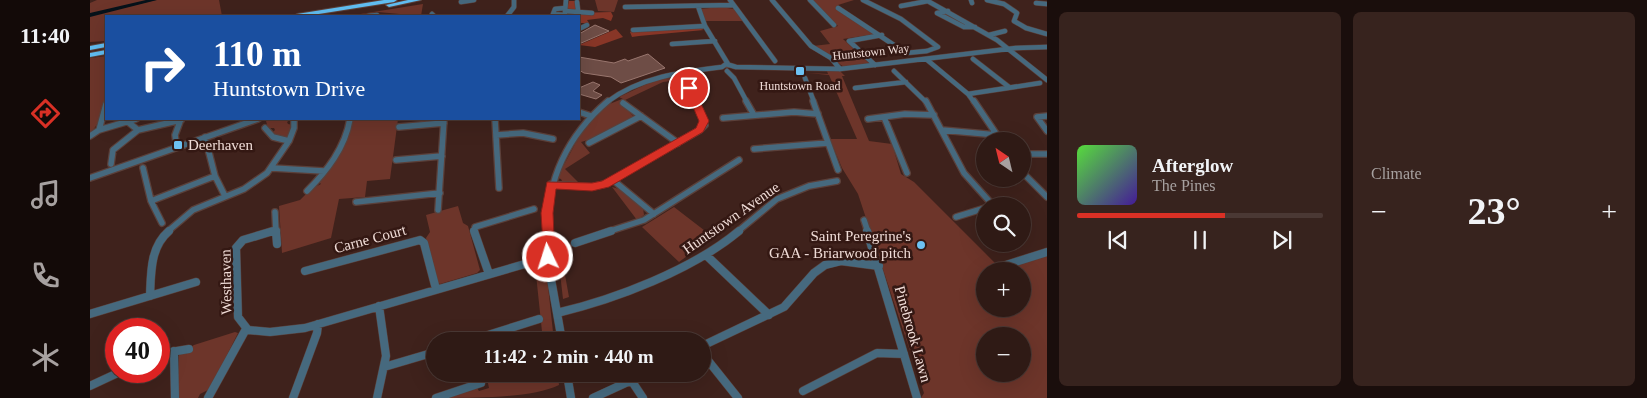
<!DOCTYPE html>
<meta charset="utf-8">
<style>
:root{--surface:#2f1a15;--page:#37231e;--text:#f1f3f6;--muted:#a7a1a0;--line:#4a3834;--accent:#d93025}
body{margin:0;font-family:"Times New Roman",serif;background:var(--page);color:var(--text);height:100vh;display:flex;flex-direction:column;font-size:19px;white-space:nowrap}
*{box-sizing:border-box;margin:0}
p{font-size:16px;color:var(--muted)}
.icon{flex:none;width:28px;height:28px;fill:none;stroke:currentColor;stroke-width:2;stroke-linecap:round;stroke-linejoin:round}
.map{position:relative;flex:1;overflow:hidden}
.side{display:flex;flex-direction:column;gap:12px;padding:12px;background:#1a0e0c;width:600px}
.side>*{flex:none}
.guide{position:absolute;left:15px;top:15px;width:475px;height:105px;border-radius:0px;box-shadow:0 5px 20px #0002,0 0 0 1px var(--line);background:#1a4fa0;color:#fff;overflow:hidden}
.needle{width:32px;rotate:325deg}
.fabs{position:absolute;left:886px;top:132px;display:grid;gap:10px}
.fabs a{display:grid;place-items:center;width:55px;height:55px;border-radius:50%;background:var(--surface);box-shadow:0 5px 20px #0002,0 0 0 1px var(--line);font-size:25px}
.speed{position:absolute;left:15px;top:318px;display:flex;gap:10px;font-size:25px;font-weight:700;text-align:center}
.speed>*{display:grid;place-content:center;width:65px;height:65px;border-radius:50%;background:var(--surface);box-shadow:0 5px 20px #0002,0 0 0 1px var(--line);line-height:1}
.speed .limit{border:8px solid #d22;background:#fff;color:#111}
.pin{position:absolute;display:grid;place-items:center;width:42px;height:42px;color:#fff;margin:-21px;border:2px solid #fff;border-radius:50%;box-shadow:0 1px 5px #0007}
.me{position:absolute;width:55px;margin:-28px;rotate:356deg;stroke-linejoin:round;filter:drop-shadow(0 0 4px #0008)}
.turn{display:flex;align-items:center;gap:18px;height:105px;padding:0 25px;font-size:22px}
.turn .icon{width:65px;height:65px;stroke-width:2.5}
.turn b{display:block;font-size:35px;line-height:42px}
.big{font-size:38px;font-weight:700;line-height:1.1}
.side .widget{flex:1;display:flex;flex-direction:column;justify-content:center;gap:8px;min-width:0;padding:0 18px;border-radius:8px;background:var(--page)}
.song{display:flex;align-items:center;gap:15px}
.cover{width:60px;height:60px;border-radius:8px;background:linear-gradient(135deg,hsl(110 70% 55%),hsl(260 70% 35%))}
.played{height:5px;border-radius:2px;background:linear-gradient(90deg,var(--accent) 60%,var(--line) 60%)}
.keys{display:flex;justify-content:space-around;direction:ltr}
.heat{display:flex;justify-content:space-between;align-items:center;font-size:28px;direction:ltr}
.side .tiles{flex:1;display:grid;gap:12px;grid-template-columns:repeat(2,1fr)}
.trip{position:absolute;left:336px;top:332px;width:285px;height:50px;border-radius:25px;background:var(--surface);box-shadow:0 5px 20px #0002,0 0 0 1px var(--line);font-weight:700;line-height:50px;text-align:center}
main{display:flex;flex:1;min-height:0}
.menu{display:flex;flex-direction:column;width:90px;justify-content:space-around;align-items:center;background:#130a08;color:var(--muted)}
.menu .icon{width:35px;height:35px}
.menu .active{color:var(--accent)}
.menu b{font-size:22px;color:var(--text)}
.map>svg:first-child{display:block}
.green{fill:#6d352a;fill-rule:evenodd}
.forest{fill:#883627}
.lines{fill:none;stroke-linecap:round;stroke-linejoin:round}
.river{fill:#06121a;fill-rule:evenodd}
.building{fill:#6e4d46;stroke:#99766e}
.minor-far2-casing{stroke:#5b403a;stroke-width:5.5}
.minor-far1-casing{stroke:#5b403a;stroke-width:8}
.minor-casing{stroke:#5b403a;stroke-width:9}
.highway-casing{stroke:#5b403a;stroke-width:2}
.minor-far2{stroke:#46697e;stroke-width:4.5}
.minor-far1{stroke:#46697e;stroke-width:5.5}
.minor{stroke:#46697e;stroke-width:8}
.highway{fill:#61bef2;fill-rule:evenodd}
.route{fill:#d93025;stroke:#8d1f18}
.poi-dot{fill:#6dc2f3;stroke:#341813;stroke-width:2}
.labels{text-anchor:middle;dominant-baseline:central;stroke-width:5;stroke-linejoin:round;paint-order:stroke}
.far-street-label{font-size:12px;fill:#f0dcd7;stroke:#341813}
.far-poi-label{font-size:12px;fill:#f0dcd7;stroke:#341813}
.poi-label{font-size:15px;fill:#f0dcd7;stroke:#341813;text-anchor:start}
.street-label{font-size:15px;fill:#f0dcd7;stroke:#341813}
</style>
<main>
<nav class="menu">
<b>11:40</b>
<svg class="icon active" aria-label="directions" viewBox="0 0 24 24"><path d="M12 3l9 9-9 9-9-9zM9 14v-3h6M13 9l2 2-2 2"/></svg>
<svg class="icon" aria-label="music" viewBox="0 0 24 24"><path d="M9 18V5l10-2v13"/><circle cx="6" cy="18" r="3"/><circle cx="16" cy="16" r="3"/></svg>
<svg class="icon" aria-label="phone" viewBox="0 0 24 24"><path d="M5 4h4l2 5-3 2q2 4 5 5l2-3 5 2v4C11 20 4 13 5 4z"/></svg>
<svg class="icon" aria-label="climate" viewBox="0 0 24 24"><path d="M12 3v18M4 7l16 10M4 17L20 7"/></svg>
</nav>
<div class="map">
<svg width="957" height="398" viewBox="0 0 957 398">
<rect width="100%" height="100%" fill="#3f221c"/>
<path class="green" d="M7,0H62L11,13L66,0H129L132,16H16V41L0,42V15L9,13H0V3Z
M505,0H528L524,12L508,11Z
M722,0H764L748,5L786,34L753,39L780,64L754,67L723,46L740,44L730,31L748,26Z
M333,4L331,16L288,12L258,16Z
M629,7L645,9L653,21H615L611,9Z
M16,56C16,78 18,117 0,133V58Z
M737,71H750L755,76H752L779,141L802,144L811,174L824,182L905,263H910L920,270L925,268L922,265L957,255V398H831L834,393L768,194L752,168L740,139H767L739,75L718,73L738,74ZM895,271H932V309H895ZM895,336H932V374H895Z
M596,73L599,79L573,82L535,100L529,97L563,81Z
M532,99L535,101L532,104L544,117L501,139L491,142L500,153L475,169L491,185L473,183L471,179L467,178L493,129L517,105Z
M183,119H201L197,122L198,124L203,125L197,137L186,136L182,133L185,130L184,128H178L176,121Z
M262,119H308L300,179L277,181L275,197L249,199L241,238L192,253L189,206L210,200L221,189L231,184L229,182L256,140Z
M522,187L529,189L553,208L554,215L547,220Z
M368,206L373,223L378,226L390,270L387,273L350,284L347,282L336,238L340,232L336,215Z
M584,207L623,237L589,262L552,227Z
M467,247H470L479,297L473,299Z
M445,265L456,268L464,341H453Z
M145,332L148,333L120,389L110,394L108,398H89V355L104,345Z
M396,374L414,376L418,374H468L469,385C442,398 387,398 356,398L387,388L389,391L399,388Z"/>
<path class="forest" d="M479,1H485L487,13L521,12L523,16L521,21L513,18L497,20L499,23H489V16H475Z
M605,27L614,30L549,36L542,37L540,32Z
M526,29L533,37L505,47L489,45Z"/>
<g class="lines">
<path class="river" d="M56,0H67L0,17V13Z"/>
</g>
<path class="building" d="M505,25L519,31L489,44V34Z
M558,54L575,68L531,83L521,77L494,73L489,70V57L524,63L535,59L538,61Z
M503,82L510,85L503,91L512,95L506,99L489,94V88Z"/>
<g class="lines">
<g class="minor-far2-casing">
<path id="minor-far2" d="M640,0L685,61
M682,0L721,46L741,58L750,69
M720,0L744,25
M836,0L907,40L957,80
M881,0L882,3
M897,0L914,4L927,13L924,21L936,28L957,34
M371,2L384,0
M487,2L488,10
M946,3L957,4
M608,6L615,26L638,64
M811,6L838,1
M535,7L643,5
M748,8L816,53L837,51L848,47L811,19L773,0
M475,11L502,13
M858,11L847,13L874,27H885
M475,13L476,0
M342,14L344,16
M474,15L463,14L465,9L475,8
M278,16L287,15
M417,16L424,7V0
M489,29L497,25
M543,30L615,26
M899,35L915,31
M582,44L625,41
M836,59L878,94L884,102
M883,59L919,87
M785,65L759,41L792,35
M637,71L644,78L657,102
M804,71L836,102
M715,78L724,102
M596,81L606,102
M765,88L816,82
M878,94L950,83
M517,102C550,77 591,72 632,67L636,64L646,67L750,69L926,48L957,47"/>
</g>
<g class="minor-far1-casing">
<path id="minor-far1" d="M656,101L664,115
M723,101L748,170
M836,101L874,173L900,202L899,206
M884,101L911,141
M533,103L588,143
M489,112L501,116
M957,116L947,117L957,131
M794,117L817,173
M633,118L704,112L728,114
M405,119L409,188
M778,119L815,114L844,115
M38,122L48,130L91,120
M309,127L354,123
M175,128L183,137L199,141
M9,130L16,104
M852,130L907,135
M406,135L433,133L463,139
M0,136L9,130L46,119
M115,137L125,176L135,196
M86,142L85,135L91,119
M499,143L551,116
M664,149L738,143
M932,154H957
M306,160L352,156
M21,164L23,150L48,130
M53,168L61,201L72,223
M182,168L234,171
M932,172L957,197
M0,178L168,119
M523,180L564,214
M461,184L502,187L515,184L610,130L615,125L605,101
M217,191C237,171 255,148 260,119
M61,201L125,176
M266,202L350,193
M348,210L354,119
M185,212L186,232
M866,217L895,208
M774,220L778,232
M77,232L103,210L154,189L177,173L199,141L204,128V119
M179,232L187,230
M384,232L385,227L444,209
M457,232C457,179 478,135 518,101
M517,232L554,220L649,160
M647,232L687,199L719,186L747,181"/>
</g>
<g class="minor-casing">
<path id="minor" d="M183,231L153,240L146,248L148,317L158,330L180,332L215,328L459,257
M186,231L187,244
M384,231L399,274
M457,231L459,268L472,341
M777,231L827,398
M485,243L521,231
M616,255L679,315
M919,268L916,265L957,252
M215,271L330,240L334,243L346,289
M60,296C61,273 60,247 79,231
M467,313C526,299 602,270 649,231
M0,314L106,282
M379,341L449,319
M612,346L694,307L724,273L735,265L751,261L789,266
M84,351L85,398
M612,353L648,398
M69,354L99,349
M294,367L345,352
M477,374L481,398
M541,380L553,398
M0,386L32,371
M713,391L787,353L814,354
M118,398L156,329
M203,398L227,333L228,324
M287,398L296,356L289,306
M346,398L391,383
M503,398L555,374"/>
</g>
<g class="highway-casing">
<path id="highway" d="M294,0H307L304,2L216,16H204L207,14Z
M318,0H331L299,7L296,5Z
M16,43V47L0,50V46Z
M16,50V54L0,57V53Z"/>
</g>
<use href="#minor-far2" class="minor-far2"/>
<use href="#minor-far1" class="minor-far1"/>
<use href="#minor" class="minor"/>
<use href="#highway" class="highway"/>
</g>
<path class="route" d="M599,85L604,88L619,121L613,132L519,187L502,191L466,189L463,213L465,257L463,261H454L451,213L457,182L502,183L512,181L606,128L609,121L595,88Z"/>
<g class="poi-dot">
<rect x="705" y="66" width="10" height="10" rx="2.5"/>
<rect x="83" y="140" width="10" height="10" rx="2.5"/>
<circle cx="831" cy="245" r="5"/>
</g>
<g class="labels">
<g class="far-street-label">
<text transform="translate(781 52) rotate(-6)">Huntstown Way</text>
</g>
<g class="far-poi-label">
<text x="710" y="86">Huntstown Road</text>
</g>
<g class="poi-label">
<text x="98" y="145">Deerhaven</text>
<text x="821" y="236" text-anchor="end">Saint Peregrine's<tspan x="821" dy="17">GAA - Briarwood pitch</tspan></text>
</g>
<g class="street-label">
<text transform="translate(641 218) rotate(-35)">Huntstown Avenue</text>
<text transform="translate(280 239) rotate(-15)">Carne Court</text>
<text transform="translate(136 282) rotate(-91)">Westhaven</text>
<text transform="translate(823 334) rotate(74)">Pinebrook Lawn</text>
</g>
</g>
</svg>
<div class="fabs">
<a><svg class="needle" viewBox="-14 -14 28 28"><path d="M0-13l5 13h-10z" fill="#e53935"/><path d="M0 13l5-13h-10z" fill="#a7a1a0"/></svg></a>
<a><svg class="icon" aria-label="search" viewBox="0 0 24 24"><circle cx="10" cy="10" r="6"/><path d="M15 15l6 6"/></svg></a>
<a>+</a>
<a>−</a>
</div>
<div class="speed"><div class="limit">40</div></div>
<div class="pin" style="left:599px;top:88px;background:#d93025"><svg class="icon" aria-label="arrive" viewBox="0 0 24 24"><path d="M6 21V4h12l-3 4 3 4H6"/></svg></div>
<svg class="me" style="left:458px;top:257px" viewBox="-20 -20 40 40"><circle r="17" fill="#d93025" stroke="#fff" stroke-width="3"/><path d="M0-11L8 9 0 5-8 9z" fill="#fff"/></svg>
<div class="trip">11:42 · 2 min · 440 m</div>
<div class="guide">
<div class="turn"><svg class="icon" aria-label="right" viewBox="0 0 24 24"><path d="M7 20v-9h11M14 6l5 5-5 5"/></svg><div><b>110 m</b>Huntstown Drive</div></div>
</div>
</div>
<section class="side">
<div class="tiles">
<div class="widget">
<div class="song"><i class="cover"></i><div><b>Afterglow</b><p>The Pines</p></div></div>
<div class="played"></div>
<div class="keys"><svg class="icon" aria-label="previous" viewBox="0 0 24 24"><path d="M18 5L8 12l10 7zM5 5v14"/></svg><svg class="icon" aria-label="pause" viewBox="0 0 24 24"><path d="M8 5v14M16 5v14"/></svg><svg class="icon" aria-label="next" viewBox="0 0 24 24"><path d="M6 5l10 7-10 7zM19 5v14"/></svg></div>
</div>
<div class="widget"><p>Climate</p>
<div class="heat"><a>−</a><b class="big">23°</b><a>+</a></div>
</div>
</div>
</section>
</main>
